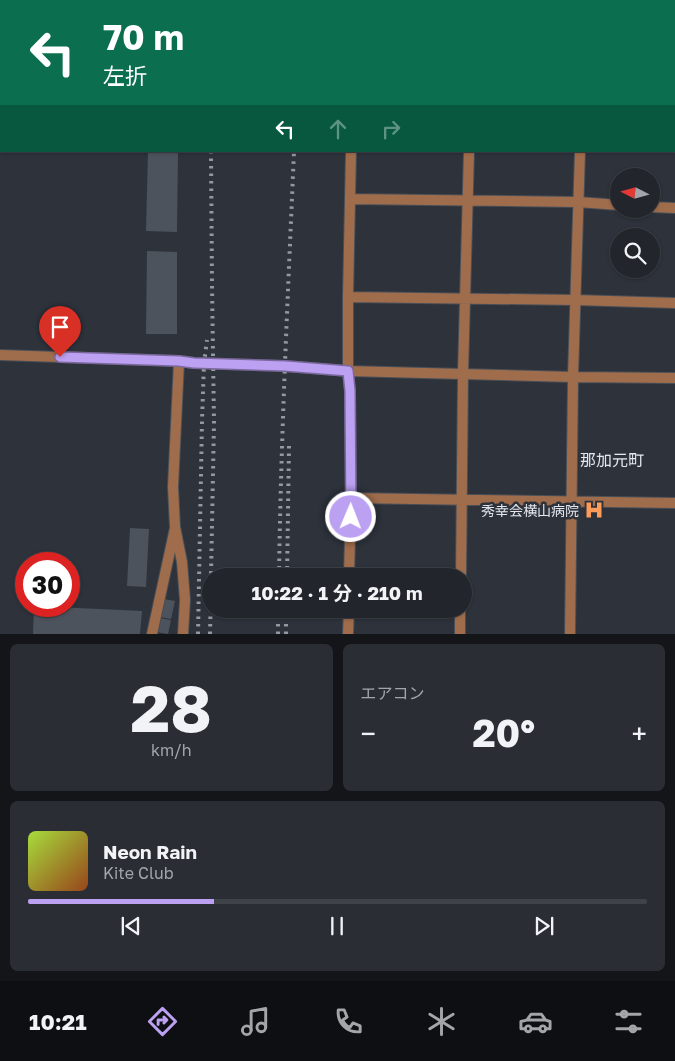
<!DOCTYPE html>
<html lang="ja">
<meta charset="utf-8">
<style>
:root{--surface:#22262c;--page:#2a2e34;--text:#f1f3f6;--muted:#a2a5a9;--line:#3f4348;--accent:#bca0f2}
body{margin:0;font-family:"Golos Text","Noto Sans JP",sans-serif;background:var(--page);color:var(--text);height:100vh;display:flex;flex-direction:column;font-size:19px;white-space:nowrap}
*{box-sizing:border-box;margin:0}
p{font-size:16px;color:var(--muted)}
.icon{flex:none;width:28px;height:28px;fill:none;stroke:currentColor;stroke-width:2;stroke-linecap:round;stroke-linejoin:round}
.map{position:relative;height:634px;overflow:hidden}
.drawer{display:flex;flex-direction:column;gap:10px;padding:10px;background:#131518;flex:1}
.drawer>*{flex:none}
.guide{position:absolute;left:0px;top:0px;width:675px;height:152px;box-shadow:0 1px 4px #0004,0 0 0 1px var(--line);background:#0b6e4f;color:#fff;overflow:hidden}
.needle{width:32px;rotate:276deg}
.controls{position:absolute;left:610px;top:168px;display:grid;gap:10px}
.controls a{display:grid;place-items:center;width:50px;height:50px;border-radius:50%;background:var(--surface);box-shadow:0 1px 4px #0004,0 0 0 1px var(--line);font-size:25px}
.speed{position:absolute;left:15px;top:552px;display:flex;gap:10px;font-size:25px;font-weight:700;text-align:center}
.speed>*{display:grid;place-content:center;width:65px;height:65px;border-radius:50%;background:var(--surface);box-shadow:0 1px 4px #0004,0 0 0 1px var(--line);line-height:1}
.speed .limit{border:8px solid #d22;background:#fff;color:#111}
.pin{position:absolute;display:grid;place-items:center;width:42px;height:42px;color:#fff;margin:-51px -21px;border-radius:50% 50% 50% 0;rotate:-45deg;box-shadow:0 0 5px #0007}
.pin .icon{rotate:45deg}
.me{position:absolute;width:55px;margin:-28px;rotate:1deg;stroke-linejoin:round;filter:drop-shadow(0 0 4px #0008)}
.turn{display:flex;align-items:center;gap:18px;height:105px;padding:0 20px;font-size:22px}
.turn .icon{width:65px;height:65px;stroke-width:2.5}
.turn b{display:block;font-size:35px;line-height:42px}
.lanes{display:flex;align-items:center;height:48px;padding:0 20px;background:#0003;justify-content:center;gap:25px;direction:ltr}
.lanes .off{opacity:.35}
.big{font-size:38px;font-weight:700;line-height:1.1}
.drawer .tile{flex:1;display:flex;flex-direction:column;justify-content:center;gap:8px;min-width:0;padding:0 18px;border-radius:8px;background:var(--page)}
.drawer .dial{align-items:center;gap:0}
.dial b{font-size:65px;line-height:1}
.song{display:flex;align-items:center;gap:15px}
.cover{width:60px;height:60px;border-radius:8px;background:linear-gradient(135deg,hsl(80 70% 55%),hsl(20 70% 35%))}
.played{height:5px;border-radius:2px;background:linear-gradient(90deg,var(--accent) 30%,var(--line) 30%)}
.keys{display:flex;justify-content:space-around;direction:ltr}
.heat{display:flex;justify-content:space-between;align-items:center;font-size:28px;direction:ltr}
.drawer .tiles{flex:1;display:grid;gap:10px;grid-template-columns:1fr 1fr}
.tile:last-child{grid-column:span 2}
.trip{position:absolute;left:202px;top:568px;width:270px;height:50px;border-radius:25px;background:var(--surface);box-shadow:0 1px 4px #0004,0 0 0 1px var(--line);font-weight:700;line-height:50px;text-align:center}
.dock{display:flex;height:80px;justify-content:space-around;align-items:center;background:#0e0f12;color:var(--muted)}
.dock .icon{width:35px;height:35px}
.dock .selected{color:var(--accent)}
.dock b{font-size:22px;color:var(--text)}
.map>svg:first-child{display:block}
.building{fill:#4d535d}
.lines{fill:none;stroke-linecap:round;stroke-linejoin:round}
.minor-casing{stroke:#4a4f57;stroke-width:12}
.tertiary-casing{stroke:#4a4f57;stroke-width:12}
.primary-casing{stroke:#4a4f57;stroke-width:15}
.minor{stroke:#a06d4c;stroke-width:10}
.tertiary{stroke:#a06d4c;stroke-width:10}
.primary{stroke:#f2b38b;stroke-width:12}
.rail{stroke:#9498a0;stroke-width:4;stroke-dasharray:2.5 5;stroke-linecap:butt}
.route-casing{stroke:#7a689d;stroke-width:12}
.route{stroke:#bca0f2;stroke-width:9}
.labels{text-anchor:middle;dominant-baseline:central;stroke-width:5;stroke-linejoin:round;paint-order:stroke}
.poi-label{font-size:14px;fill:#e3e6ed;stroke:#2d323b;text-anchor:end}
.quarter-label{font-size:16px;fill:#e3e6ed;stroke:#2d323b}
</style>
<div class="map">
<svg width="675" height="634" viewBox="0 0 675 634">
<rect width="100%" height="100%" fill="#2d323b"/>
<path class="building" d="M148,151H178L177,232L146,231Z
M147,251L177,252V334H146Z
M130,528L149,529L146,587L127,586Z
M164,599L175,601L171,619L160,617Z
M34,606L142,611L140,634H33Z
M160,618L171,620L168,634L157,632Z"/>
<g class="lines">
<g class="minor-casing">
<path id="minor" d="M354,1L355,0
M584,1V0
M674,120H675
M350,199L578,202L619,205
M651,207L675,208
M348,297L575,300L675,303
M179,361L194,363L285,366L348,371L573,377L675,378
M351,498L675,503
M349,576L351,498L350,391L348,371V297L351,151
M461,576L463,373L469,151
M152,634L175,528
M348,634L349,609
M460,634V609
M570,634L573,377L580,151"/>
</g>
<g class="tertiary-casing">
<path id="tertiary" d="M0,355L179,361L173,487L175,527L182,562L185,600L183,634"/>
</g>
<g class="primary-casing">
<path id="primary" d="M102,0L113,1
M674,25H675"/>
</g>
<use href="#minor" class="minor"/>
<use href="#tertiary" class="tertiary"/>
<use href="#primary" class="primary"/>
<path class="rail" d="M211,1V0
M308,1V0
M211,151L212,285L214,422L211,576
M279,576C281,434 288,293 294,151
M287,576L289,446
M198,634L202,421L204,363L207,340
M210,634L211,589
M278,634V609
M286,634V609"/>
</g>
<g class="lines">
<g class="route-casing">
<path id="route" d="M60,357L179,361L194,363L285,366L348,371L350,391L351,517"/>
</g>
<use href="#route" class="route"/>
</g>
<defs>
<g id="hospital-bare" transform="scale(1.5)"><path d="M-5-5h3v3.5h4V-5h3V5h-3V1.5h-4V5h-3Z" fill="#fe9b58" stroke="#2d323b" stroke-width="2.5" paint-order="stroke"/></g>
</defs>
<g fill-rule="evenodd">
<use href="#hospital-bare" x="594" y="510"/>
</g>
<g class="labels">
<g class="poi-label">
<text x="579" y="510">秀幸会横山病院</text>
</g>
<g class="quarter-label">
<text x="612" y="460">那加元町</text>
</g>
</g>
</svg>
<div class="controls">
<a><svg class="needle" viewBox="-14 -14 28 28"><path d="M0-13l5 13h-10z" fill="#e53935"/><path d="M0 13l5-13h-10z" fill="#a2a5a9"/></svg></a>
<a><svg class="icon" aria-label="search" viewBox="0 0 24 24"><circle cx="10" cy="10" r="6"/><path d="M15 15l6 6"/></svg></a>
</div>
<div class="speed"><div class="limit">30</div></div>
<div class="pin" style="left:60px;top:357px;background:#d93025"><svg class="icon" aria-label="arrive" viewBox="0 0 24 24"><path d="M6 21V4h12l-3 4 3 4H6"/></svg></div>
<svg class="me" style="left:351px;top:517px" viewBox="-20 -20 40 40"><circle r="17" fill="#bca0f2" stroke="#fff" stroke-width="3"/><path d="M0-11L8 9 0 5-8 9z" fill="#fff"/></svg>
<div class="trip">10:22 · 1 分 · 210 m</div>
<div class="guide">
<div class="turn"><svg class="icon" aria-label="left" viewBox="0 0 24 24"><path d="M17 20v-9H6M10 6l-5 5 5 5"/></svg><div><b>70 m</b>左折</div></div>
<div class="lanes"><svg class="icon" aria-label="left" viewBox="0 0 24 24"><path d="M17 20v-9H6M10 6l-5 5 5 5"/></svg><svg class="icon off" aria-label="ahead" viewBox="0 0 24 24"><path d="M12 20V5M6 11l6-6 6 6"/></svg><svg class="icon off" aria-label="right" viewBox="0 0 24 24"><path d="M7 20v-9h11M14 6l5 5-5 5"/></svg></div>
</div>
</div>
<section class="drawer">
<div class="tiles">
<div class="tile dial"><b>28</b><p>km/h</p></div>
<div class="tile"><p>エアコン</p>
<div class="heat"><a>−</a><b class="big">20°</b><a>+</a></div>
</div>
<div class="tile">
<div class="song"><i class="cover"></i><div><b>Neon Rain</b><p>Kite Club</p></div></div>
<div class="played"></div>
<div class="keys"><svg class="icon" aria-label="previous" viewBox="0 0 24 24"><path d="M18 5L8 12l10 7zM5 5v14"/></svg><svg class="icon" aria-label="pause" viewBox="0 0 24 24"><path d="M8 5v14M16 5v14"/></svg><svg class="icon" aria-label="next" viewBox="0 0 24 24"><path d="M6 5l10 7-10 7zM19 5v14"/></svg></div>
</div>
</div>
</section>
<nav class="dock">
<b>10:21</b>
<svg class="icon selected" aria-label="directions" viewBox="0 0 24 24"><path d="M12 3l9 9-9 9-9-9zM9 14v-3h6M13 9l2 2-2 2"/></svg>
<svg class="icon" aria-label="music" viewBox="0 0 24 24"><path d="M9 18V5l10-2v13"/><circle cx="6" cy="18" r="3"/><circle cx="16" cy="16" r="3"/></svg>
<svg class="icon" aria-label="phone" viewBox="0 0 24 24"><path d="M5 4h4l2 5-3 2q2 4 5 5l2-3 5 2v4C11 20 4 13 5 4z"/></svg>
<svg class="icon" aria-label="climate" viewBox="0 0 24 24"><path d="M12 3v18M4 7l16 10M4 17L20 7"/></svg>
<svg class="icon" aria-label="car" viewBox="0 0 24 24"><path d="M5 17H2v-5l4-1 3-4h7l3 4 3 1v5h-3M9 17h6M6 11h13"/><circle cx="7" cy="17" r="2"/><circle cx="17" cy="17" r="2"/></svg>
<svg class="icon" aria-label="filters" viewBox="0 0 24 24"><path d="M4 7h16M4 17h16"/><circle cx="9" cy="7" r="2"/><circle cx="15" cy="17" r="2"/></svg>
</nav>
